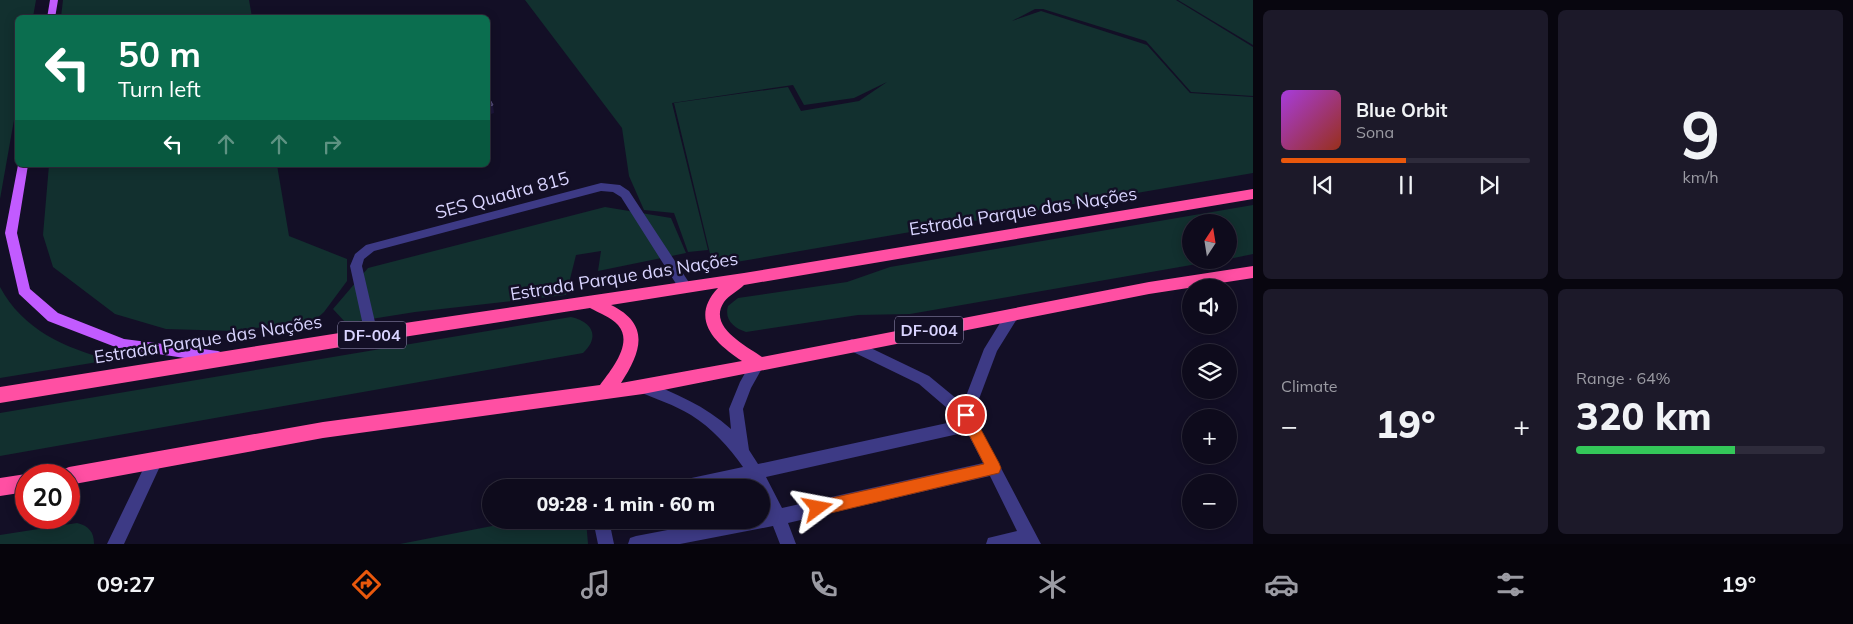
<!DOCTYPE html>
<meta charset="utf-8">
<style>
:root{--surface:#0e0b1c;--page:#1c1929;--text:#f1f3f6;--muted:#9b9ba3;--line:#2e2b3b;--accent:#ea580c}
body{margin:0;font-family:Mulish,sans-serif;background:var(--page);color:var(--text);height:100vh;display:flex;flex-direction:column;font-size:19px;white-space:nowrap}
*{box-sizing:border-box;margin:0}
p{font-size:16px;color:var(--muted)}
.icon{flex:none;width:28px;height:28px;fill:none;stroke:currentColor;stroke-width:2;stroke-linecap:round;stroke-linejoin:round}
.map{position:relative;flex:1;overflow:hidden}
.side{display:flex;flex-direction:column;gap:10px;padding:10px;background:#08060f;width:600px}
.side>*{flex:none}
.top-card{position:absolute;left:15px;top:15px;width:475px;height:152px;border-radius:8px;box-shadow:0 2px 12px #0003,0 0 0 1px var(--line);background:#0b6e4f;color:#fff;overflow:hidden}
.needle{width:32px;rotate:12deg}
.buttons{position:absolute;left:1182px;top:214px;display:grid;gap:10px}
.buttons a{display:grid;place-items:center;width:55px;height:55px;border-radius:50%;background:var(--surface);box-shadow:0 2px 12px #0003,0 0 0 1px var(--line);font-size:25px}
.speed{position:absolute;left:15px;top:464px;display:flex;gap:10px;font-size:25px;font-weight:700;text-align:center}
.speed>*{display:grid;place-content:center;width:65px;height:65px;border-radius:50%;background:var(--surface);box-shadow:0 2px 12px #0003,0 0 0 1px var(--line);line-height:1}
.speed .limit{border:8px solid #d22;background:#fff;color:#111}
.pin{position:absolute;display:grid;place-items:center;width:42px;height:42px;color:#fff;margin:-21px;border:2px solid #fff;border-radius:50%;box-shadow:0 1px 5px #0007}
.me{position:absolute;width:55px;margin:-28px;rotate:77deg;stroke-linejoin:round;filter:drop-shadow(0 0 4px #0008)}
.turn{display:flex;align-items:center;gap:18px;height:105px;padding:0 20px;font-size:22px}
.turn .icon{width:65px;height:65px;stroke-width:2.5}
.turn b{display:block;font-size:35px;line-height:42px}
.lanes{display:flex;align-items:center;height:48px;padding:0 20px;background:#0003;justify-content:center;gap:25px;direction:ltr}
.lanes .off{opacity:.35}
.big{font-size:38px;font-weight:800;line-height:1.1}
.side .tile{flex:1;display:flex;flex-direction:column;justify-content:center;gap:8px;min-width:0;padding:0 18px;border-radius:8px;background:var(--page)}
.side .dial{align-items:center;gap:0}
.dial b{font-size:65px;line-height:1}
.song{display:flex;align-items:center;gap:15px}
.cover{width:60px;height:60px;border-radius:8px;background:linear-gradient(135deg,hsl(280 70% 55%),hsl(10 70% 35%))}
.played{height:5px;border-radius:2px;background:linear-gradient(90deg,var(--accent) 50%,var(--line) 50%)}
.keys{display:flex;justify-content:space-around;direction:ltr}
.heat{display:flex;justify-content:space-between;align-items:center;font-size:28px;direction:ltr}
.charge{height:8px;border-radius:4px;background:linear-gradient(90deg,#34c759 64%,var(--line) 0)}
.side .tiles{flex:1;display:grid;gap:10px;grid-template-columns:repeat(2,1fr)}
.trip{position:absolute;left:482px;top:479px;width:288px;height:50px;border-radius:25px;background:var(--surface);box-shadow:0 2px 12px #0003,0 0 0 1px var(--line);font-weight:800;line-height:50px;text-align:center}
.menu{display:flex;height:80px;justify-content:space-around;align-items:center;background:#06040b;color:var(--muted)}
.menu .icon{width:35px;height:35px}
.menu .on{color:var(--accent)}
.menu b{font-size:22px;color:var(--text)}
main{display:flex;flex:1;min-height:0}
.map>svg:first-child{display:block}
.green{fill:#12302f}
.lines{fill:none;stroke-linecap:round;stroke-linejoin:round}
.minor{fill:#3d3a85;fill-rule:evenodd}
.major{fill:#c25bff;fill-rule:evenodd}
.highway{fill:#ff4fa3;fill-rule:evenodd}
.shaded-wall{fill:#1d163a}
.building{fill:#433a66;stroke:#5a527e}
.route{fill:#ea580c;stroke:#983908}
.labels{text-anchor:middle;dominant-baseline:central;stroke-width:5;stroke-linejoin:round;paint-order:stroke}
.shield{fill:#130f26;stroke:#9e99be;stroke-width:1}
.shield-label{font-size:16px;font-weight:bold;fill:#d9d4ff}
.street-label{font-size:18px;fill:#d9d4ff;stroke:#130f26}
</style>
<main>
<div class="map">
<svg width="1253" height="544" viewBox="0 0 1253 544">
<rect width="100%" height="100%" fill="#130f26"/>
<path class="green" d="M0,0H36L33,17L18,18L17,103L0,199Z
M63,0H249L252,17H61Z
M525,0H1176L1253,47V96L1191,92L1146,41L1043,9H1035L1012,21L1041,11L1147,45L1190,93L1253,97V173L713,266L674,103L788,87L801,111L859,101L887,82L854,98L804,105L793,85L672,103L708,250L688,252L674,213L644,210L629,176L622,128Z
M1178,0H1253V45Z
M49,165H277L289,236L347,259V281L324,312L315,320L234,331L166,329L115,314L53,267L43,235Z
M1253,205V254L1229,259V222H1191V260H1220L910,314L858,315L746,332C734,328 724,320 728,306L738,298L847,282L890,267Z
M605,207L671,218L686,253L598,271L601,251L576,255L566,295L415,312L346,323L333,309L368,268Z
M0,287C23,330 65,348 110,360L0,378Z
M571,317C593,322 600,337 583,353L0,456V413Z
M523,520H586L588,544H400Z
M77,523C89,526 94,532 94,544H0V535Z"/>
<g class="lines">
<path class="minor" d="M601,183L620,185L629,191L690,284L691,287L690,290H680L621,197L613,192L601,191L374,251L364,259L362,266L378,335L376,339L371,340L366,339L350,266L355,254L366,245Z
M1013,309L1018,310L1020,314L997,351L973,415L1041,544H986L988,538L1017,531L990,476L788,523L796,544H780L773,526L680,544H628L630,538L636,536L720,520H761V512L767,511L761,499V488H755L751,480L718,488H674L676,483L682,480L743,467C729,447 712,428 691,415C675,405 655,399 638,391L636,387L638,383L643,381C676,393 705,406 731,429L729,409L740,382L753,359L758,357L763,359L765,363L751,388L743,409L749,450L758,464L961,420L919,384L847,349L845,345L847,341L852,339L929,376L963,404L984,349L1008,310ZM967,432L983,463L782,508L766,477Z
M154,455L159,457L162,462L124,544H107L149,457Z
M593,520H609L614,544H598Z"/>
<path class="major" d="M50,0H58L55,18H47Z
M18,165H28L17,233L30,289L58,313L124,339L218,351L223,353L225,357L223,361L218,363L118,348L48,321L19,294L5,233Z"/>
<path class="highway" d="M1253,189V199L744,285C738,291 729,295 724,302C707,327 747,346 762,357L1149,282L1253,266V278L1149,294L643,394L323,438L69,485V475H60L62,470L69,467L323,422L600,385C611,370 634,343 618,325C611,317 599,313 590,308L371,342L0,403V387L371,328L744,273ZM718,288C689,319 715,343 742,361L621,383C642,351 650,324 611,305Z
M26,474L29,475H26V492L0,496V478Z"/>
</g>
<path class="shaded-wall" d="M493,105L494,113L488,115V107Z"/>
<path class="building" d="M488,96L493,105L488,107Z"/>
<path class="route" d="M966,409L971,411L999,463L1001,468L999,473L818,516L813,513L811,508L813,503L818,501L984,464L959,415L961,411Z"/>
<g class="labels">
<g class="shield">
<rect x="895" y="316.5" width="68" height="27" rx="4"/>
<rect x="338" y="321.5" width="68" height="27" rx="4"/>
</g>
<g class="shield-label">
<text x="929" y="330">DF-004</text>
<text x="372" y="335">DF-004</text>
</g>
<g class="street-label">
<text transform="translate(502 195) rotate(-15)">SES Quadra 815</text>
<text transform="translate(1023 211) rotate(-9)">Estrada Parque das Nações</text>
<text transform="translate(624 276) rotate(-9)">Estrada Parque das Nações</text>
<text transform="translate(208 339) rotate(-9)">Estrada Parque das Nações</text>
</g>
</g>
</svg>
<div class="buttons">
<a><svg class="needle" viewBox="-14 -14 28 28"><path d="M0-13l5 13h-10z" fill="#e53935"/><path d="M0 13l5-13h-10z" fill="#9b9ba3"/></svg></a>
<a><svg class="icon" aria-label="sound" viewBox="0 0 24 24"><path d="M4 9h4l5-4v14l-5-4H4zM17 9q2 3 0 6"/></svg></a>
<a><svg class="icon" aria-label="layers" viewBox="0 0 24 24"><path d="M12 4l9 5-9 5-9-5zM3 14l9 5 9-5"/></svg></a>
<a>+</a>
<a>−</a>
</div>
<div class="speed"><div class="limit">20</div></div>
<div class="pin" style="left:966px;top:415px;background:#d93025"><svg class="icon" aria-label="arrive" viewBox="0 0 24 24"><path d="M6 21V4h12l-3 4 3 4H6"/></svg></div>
<svg class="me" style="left:818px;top:508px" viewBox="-20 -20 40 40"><path d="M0-17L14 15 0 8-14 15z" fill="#ea580c" stroke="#fff" stroke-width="4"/></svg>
<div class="trip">09:28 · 1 min · 60 m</div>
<div class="top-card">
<div class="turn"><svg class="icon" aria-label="left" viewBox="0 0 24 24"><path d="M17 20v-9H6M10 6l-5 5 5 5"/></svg><div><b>50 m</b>Turn left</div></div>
<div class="lanes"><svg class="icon" aria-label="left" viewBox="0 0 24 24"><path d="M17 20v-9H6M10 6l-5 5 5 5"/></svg><svg class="icon off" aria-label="ahead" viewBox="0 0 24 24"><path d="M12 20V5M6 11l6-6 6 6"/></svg><svg class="icon off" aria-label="ahead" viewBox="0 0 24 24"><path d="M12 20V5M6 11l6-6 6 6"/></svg><svg class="icon off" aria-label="right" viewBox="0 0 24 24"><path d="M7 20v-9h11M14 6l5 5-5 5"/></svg></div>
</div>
</div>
<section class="side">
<div class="tiles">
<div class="tile">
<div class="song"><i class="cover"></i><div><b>Blue Orbit</b><p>Sona</p></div></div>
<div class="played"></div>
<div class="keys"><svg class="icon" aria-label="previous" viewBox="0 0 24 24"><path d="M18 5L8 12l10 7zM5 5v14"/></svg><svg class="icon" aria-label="pause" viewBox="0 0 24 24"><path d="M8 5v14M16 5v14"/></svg><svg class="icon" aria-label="next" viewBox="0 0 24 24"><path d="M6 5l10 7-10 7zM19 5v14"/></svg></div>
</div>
<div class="tile dial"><b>9</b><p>km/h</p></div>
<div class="tile"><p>Climate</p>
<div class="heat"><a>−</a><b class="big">19°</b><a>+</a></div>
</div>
<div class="tile"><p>Range · 64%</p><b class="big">320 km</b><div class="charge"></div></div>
</div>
</section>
</main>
<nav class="menu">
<b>09:27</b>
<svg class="icon on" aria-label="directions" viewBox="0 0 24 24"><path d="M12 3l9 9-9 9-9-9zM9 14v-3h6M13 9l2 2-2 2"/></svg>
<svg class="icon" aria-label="music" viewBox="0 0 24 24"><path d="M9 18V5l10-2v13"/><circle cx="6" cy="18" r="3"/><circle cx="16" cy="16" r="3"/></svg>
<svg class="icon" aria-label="phone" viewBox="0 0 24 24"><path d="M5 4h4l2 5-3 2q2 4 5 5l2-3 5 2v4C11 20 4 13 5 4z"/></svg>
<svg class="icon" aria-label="climate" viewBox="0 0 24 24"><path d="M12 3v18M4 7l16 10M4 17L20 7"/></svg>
<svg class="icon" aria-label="car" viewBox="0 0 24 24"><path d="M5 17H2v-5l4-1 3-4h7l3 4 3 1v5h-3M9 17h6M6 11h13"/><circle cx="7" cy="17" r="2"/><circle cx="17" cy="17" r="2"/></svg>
<svg class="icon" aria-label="filters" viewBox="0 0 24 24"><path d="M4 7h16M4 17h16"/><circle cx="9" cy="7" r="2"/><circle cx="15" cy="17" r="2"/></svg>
<b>19°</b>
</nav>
